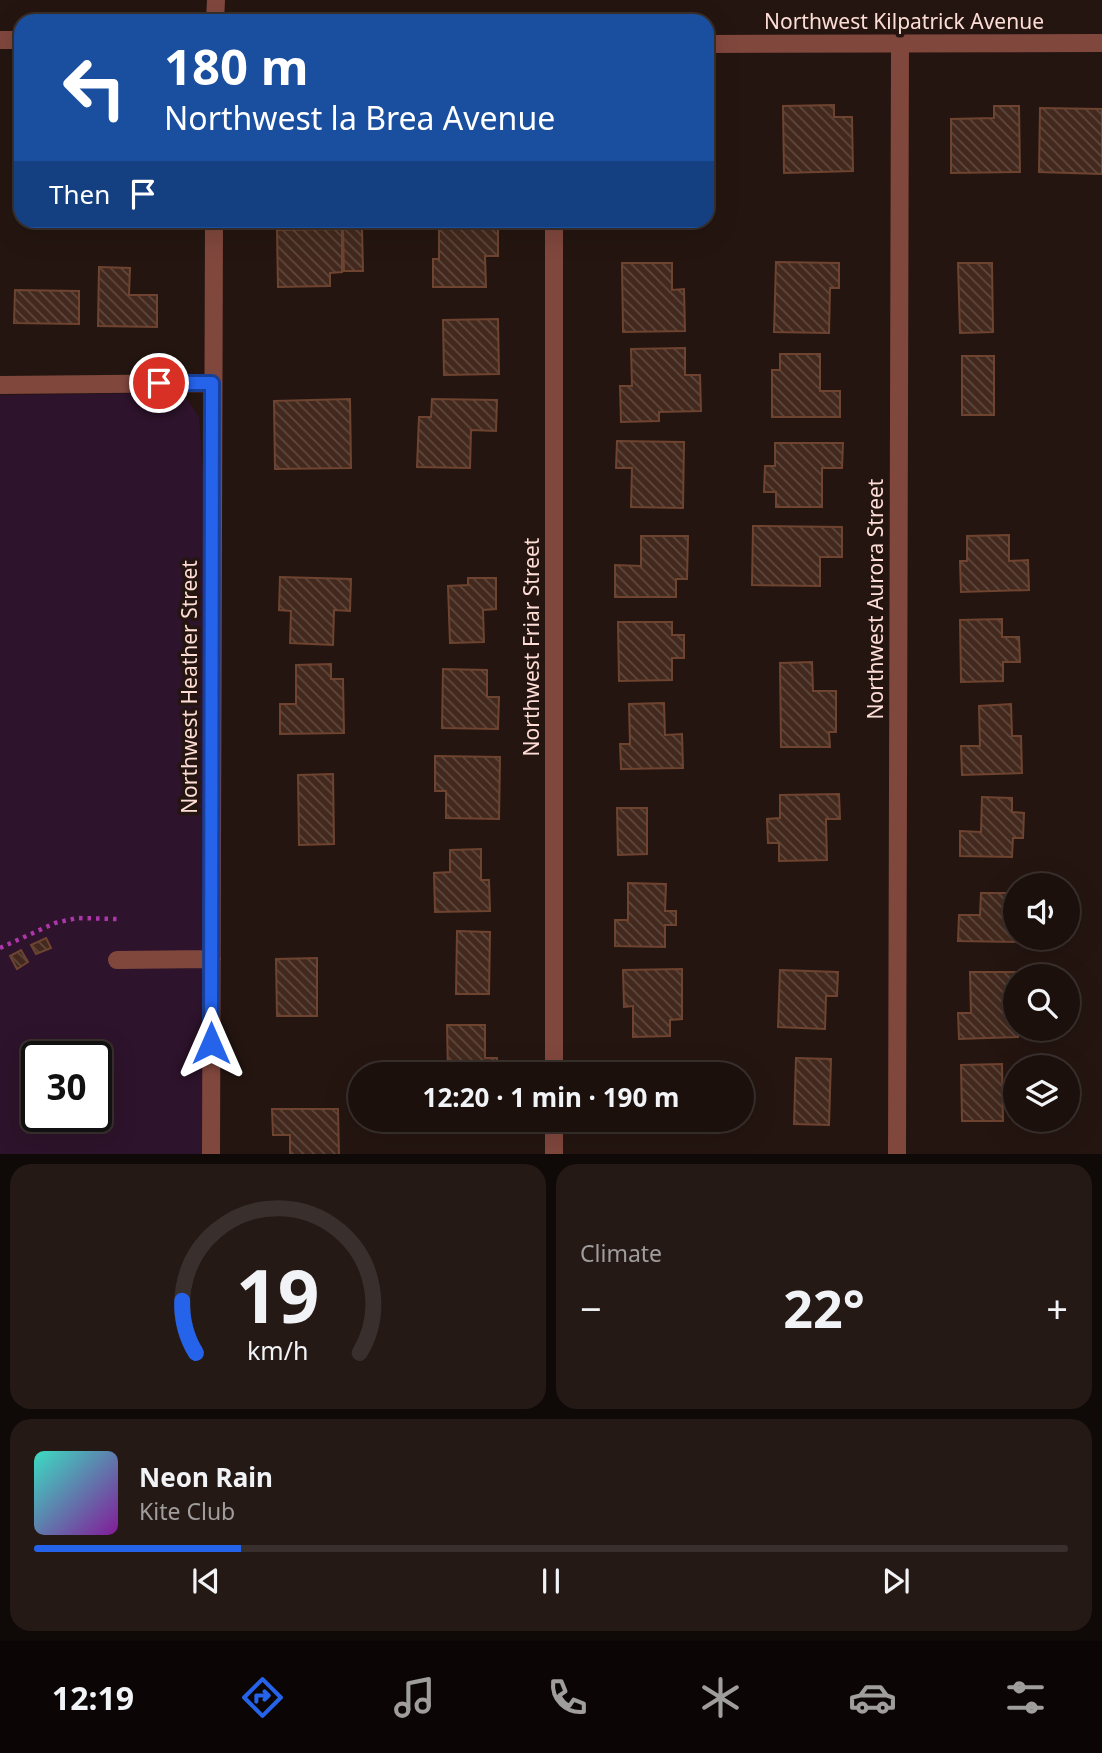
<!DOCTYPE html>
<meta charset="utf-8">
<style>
:root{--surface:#1b100c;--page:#241915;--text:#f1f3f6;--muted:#a09d9d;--line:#39302d;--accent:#2563eb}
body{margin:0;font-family:"Noto Sans",sans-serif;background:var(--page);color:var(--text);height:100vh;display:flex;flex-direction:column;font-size:26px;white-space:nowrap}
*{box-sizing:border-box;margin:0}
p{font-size:23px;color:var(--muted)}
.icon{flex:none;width:38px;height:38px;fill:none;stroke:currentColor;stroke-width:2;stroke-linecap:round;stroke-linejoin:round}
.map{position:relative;height:1154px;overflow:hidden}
.sheet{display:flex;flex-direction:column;gap:10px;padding:10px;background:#0f0907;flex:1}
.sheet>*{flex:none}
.banner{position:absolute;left:14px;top:14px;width:700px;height:214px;border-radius:21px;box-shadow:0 7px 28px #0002,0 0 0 2px var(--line);background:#1a4fa0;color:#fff;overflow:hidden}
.tools{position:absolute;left:1003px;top:873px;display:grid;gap:14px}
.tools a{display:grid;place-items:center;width:77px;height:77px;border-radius:50%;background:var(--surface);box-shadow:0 7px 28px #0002,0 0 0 2px var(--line);font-size:35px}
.speed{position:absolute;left:21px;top:1041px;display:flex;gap:14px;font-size:35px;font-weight:700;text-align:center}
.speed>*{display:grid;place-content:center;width:91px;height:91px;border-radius:50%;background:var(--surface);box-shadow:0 7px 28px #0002,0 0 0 2px var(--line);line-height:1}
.speed .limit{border:4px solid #111;border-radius:10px;background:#fff;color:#111}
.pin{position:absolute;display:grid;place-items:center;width:60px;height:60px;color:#fff;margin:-30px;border:4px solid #fff;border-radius:50%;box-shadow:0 2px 7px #0007}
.me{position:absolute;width:77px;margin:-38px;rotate:0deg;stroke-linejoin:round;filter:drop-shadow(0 0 5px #0008)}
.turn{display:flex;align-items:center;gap:24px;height:147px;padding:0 35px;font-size:32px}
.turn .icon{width:91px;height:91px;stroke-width:2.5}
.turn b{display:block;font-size:49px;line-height:60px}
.then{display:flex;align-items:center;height:66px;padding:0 35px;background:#0003;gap:14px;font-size:26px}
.big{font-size:52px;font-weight:700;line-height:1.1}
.sheet .card{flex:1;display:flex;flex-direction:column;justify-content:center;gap:10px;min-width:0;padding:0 24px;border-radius:21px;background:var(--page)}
.sheet .dial{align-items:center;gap:0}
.dial svg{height:182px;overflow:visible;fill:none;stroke:var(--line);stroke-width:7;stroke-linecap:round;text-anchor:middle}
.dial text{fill:var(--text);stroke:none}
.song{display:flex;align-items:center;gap:21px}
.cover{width:84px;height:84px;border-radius:10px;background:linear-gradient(135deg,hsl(170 70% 55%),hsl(290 70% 35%))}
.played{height:7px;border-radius:4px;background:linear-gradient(90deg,var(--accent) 20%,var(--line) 20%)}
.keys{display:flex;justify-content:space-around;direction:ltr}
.heat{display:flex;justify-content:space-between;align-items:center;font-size:38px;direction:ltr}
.sheet .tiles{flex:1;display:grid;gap:10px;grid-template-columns:1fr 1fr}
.card:last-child{grid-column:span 2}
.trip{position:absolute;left:348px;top:1062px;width:406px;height:70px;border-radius:35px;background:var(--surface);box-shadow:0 7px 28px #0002,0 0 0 2px var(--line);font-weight:700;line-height:70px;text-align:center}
.menu{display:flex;height:112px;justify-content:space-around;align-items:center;background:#0b0605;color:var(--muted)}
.menu .icon{width:49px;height:49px}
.menu .selected{color:var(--accent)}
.menu b{font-size:32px;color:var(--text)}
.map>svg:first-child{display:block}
.park{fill:#2d132b;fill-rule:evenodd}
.building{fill:url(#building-back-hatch);stroke:#6e4330;stroke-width:2}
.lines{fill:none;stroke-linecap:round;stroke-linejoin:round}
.path{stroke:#af36aa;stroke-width:4.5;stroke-dasharray:3.5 5;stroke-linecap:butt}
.minor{stroke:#80473d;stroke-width:18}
.route-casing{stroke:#184099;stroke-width:18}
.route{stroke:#2563eb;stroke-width:12}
.labels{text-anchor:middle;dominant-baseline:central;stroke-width:7;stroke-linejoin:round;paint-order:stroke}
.street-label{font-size:21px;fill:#fdddd5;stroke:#241510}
</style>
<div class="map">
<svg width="1102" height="1155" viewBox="0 0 1102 1155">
<defs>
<pattern id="building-back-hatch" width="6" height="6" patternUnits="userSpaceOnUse" patternTransform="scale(1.75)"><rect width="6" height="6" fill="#43291d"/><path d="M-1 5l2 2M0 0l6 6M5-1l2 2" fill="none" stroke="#5f483d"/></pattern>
</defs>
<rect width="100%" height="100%" fill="#241510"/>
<path class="park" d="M163,393L185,396L199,417L204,484L203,1154H0V395ZM37,1057H96V1116H37Z"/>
<path class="building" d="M18,100H21V137H17Z
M834,105V117H852L853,171L784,173L783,106Z
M994,106H1019L1020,172L951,173V119L994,118Z
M1040,108L1102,109V174L1039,172Z
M498,227V256H485L486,287H433V259H439V228Z
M362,228L363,271H344L343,229Z
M342,229V272L330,273V286L278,287L277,230Z
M776,262L839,263V288H830L829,333L774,332Z
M622,263H672V290L684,289L685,331L623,332Z
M958,263H992L993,332L960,333Z
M99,267L130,268L129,295H157V327L98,326Z
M15,290L79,291V324L14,323Z
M498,319L499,374L444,375L443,320Z
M685,348V375H700L701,411L659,412V421L621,422L620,386H632L631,349Z
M780,354H820V391H840V417H772V370H780Z
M962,356H994V415H962Z
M350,399L351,468L275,469L274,401Z
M432,399L497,400L496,431L471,430L470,468L417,467L419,417H431Z
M617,441L684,442L683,508L631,507L632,468H616Z
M775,443H843L842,468H822V507H776V492H764L765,466H775Z
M753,526L842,527V557H820V586L752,585Z
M1009,535V561L1028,560L1029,590L961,592L960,561H967V536Z
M641,536H688L687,579H676V597H615V565L641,566Z
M280,577L351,579L350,611L334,610L333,645L290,643L291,611L279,610Z
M468,578H496V609L483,610L484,642L450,643L448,586L468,585Z
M1002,619V637H1019L1020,662H1003V681L961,682L960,620Z
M618,622H672V635H684V658H672V680L619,681Z
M812,662L813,691H836V732H829L830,747H781L780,663Z
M331,664V679H343L344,733L280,734V704H296V665Z
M443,669L487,670V697H499L498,729L442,728Z
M664,703L665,735L682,734L683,768L621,769L620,744H630L629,704Z
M1011,704L1012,736H1021L1022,773L962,775L961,746H980L979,706Z
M435,756L500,757L499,819L446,818V791H435Z
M333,774L334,844L299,845L298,775Z
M839,794L840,819H826L827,860L779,861V843H768L767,819L780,818V795Z
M982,797L1012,798V812L1024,813L1023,838H1013L1012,857L960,856V831L981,832Z
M617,808H647V854L618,855Z
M481,849V880H489L490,911L435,912L434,873L450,872V850Z
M628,883L666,884L665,911H676V925H665V947L615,946V920H628Z
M981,893H1015V938H1020V942L958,941L959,915H980Z
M457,931L490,932L489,994H456Z
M46,938L51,948L36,954L31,945Z
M21,950L28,962L17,969L10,956Z
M317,958V1016H277L276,959Z
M682,969V1019L670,1020V1036L633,1037V1006L624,1007L623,970Z
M780,970L838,972L837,996H826L825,1029L778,1027Z
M970,972H1018V976H1015V1029H1018V1037L959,1039L958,1013H971Z
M447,1025H485V1058H497V1074H448Z
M796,1058L831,1059L829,1125L794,1124Z
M1002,1064L1003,1121H962L961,1065Z
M272,1109H338L339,1155H290V1135H273Z"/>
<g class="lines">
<path class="path" d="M0,948L55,923L77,918L118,919"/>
<path class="minor" d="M215,21L216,0
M0,40H21
M707,44L1102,43
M0,385L212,383
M117,960L212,959
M554,1074V220
M211,1155L214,220
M554,1155V1120
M897,1155L900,45"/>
</g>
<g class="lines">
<g class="route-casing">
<path id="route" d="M159,383H212L211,1043"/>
</g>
<use href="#route" class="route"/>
</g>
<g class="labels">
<g class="street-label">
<text x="904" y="21">Northwest Kilpatrick Avenue</text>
<text transform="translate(875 599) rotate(-90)">Northwest Aurora Street</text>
<text transform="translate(531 647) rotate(-90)">Northwest Friar Street</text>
<text transform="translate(189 687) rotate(-90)">Northwest Heather Street</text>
</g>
</g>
</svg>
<div class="tools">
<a><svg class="icon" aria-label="sound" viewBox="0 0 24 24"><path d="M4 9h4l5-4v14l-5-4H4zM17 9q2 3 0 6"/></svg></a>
<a><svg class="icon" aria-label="search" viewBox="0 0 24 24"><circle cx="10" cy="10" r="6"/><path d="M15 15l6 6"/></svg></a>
<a><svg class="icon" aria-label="layers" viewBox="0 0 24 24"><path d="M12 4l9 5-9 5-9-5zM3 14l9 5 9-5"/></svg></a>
</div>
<div class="speed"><div class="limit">30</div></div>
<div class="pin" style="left:159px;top:383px;background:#d93025"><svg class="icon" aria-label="arrive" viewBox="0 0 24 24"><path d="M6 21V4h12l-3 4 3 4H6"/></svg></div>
<svg class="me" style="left:211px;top:1043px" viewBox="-20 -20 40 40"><path d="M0-17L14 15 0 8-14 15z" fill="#2563eb" stroke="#fff" stroke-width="4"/></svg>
<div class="trip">12:20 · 1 min · 190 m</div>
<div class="banner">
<div class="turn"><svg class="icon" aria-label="left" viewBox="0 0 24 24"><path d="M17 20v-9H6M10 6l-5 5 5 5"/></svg><div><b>180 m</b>Northwest la Brea Avenue</div></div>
<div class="then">Then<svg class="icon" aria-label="arrive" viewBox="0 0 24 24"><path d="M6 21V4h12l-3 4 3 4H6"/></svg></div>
</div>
</div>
<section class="sheet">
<div class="tiles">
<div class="card dial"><svg viewBox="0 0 100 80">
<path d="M14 69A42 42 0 1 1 86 69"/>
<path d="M14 69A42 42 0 0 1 8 46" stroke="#2563eb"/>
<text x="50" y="56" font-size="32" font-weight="700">19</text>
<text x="50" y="72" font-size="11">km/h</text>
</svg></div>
<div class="card"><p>Climate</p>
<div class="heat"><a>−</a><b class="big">22°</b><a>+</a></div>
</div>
<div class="card">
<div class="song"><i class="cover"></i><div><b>Neon Rain</b><p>Kite Club</p></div></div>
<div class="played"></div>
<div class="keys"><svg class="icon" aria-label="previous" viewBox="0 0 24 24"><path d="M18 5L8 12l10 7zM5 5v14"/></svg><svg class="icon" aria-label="pause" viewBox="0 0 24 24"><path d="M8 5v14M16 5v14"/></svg><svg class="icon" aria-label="next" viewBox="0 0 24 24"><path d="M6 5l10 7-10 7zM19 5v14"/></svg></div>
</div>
</div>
</section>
<nav class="menu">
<b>12:19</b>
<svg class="icon selected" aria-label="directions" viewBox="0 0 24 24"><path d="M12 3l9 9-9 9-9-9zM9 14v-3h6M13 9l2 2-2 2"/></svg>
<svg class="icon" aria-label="music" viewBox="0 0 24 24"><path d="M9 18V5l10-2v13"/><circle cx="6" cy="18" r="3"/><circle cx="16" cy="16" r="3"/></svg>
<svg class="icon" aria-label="phone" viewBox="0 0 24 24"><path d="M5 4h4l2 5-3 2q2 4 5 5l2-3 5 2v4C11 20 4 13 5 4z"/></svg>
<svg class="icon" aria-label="climate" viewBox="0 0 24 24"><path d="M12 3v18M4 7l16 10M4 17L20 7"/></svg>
<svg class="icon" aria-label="car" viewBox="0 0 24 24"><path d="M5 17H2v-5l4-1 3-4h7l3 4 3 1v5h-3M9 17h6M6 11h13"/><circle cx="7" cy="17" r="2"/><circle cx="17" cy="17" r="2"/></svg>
<svg class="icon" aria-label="filters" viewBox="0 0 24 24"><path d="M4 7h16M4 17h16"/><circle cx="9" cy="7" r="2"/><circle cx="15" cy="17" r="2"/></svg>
</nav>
